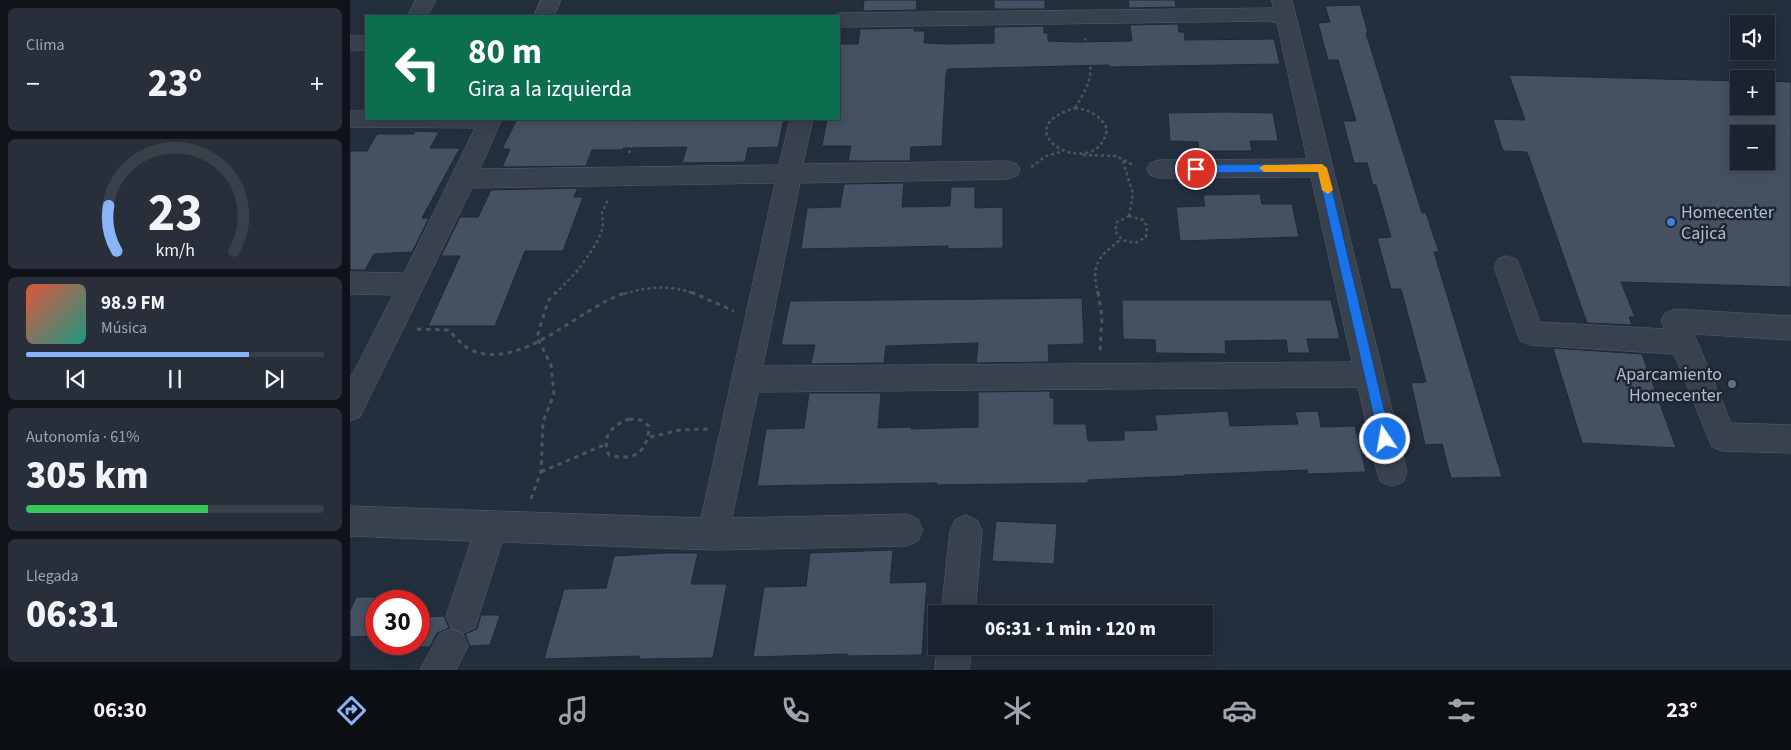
<!DOCTYPE html>
<html lang="es">
<meta charset="utf-8">
<style>
:root{--surface:#1b232e;--page:#282f3a;--text:#f1f3f6;--muted:#a0a4aa;--line:#39404a;--accent:#8ab4f8}
body{margin:0;font-family:"Source Sans 3",sans-serif;background:var(--page);color:var(--text);height:100vh;display:flex;flex-direction:column;font-size:19px;white-space:nowrap}
*{box-sizing:border-box;margin:0}
p{font-size:16px;color:var(--muted)}
.icon{flex:none;width:28px;height:28px;fill:none;stroke:currentColor;stroke-width:2;stroke-linecap:round;stroke-linejoin:round}
.map{position:relative;flex:1;overflow:hidden}
.side{display:flex;flex-direction:column;gap:8px;padding:8px;background:#0f1319;width:350px}
.side>*{flex:none}
.guide{position:absolute;left:15px;top:15px;width:475px;height:105px;border-radius:0px;box-shadow:0 2px 12px #0003,0 0 0 1px var(--line);background:#0b6e4f;color:#fff;overflow:hidden}
.buttons{position:absolute;left:1380px;top:15px;display:grid;gap:10px}
.buttons a{display:grid;place-items:center;width:45px;height:45px;border-radius:0px;background:var(--surface);box-shadow:0 2px 12px #0003,0 0 0 1px var(--line);font-size:25px}
.speed{position:absolute;left:15px;top:590px;display:flex;gap:10px;font-size:25px;font-weight:700;text-align:center}
.speed>*{display:grid;place-content:center;width:65px;height:65px;border-radius:50%;background:var(--surface);box-shadow:0 2px 12px #0003,0 0 0 1px var(--line);line-height:1}
.speed .limit{border:8px solid #d22;background:#fff;color:#111}
.pin{position:absolute;display:grid;place-items:center;width:42px;height:42px;color:#fff;margin:-21px;border:2px solid #fff;border-radius:50%;box-shadow:0 1px 5px #0007}
.me{position:absolute;width:55px;margin:-28px;rotate:348deg;stroke-linejoin:round;filter:drop-shadow(0 0 4px #0008)}
.turn{display:flex;align-items:center;gap:18px;height:105px;padding:0 20px;font-size:22px}
.turn .icon{width:65px;height:65px;stroke-width:2.5}
.turn b{display:block;font-size:35px;line-height:42px}
.big{font-size:38px;font-weight:800;line-height:1.1}
.side .card{flex:1;display:flex;flex-direction:column;justify-content:center;gap:8px;min-width:0;padding:0 18px;border-radius:8px;background:var(--page)}
.side .dial{align-items:center;gap:0}
.dial svg{height:130px;overflow:visible;fill:none;stroke:var(--line);stroke-width:7;stroke-linecap:round;text-anchor:middle}
.dial text{fill:var(--text);stroke:none}
.song{display:flex;align-items:center;gap:15px}
.cover{width:60px;height:60px;border-radius:8px;background:linear-gradient(135deg,hsl(10 70% 55%),hsl(170 70% 35%))}
.played{height:5px;border-radius:2px;background:linear-gradient(90deg,var(--accent) 75%,var(--line) 75%)}
.keys{display:flex;justify-content:space-around;direction:ltr}
.heat{display:flex;justify-content:space-between;align-items:center;font-size:28px;direction:ltr}
.charge{height:8px;border-radius:4px;background:linear-gradient(90deg,#34c759 61%,var(--line) 0)}
.trip{position:absolute;left:578px;top:605px;width:285px;height:50px;border-radius:0px;background:var(--surface);box-shadow:0 2px 12px #0003,0 0 0 1px var(--line);font-weight:800;line-height:50px;text-align:center}
.tabs{display:flex;height:80px;justify-content:space-around;align-items:center;background:#0b0e12;color:var(--muted)}
.tabs .icon{width:35px;height:35px}
.tabs .on{color:var(--accent)}
.tabs b{font-size:22px;color:var(--text)}
main{display:flex;flex:1;min-height:0}
.map>svg:first-child{display:block}
.building{fill:#455162;stroke:#1f2835;fill-rule:evenodd}
.lines{fill:none;stroke-linecap:round;stroke-linejoin:round}
.minor-casing{stroke:#565f6c;stroke-width:1}
.path-far1{stroke:#44595c;stroke-width:2.5;stroke-dasharray:3 3;stroke-linecap:butt}
.path{stroke:#44595c;stroke-width:3;stroke-dasharray:4.5 4.5;stroke-linecap:butt}
.minor{fill:#38414e;fill-rule:evenodd}
.route{fill:#1a73e8;stroke:#114b97}
.slow{fill:#f59e0b}
.shop-dot{fill:#3f7fe0;stroke:#1d2633;stroke-width:2}
.service-dot{fill:#5c6f8a;stroke:#1d2633;stroke-width:2}
.labels{text-anchor:middle;dominant-baseline:central;stroke-width:5;stroke-linejoin:round;paint-order:stroke}
.poi-label{font-size:18px;fill:#b4bcc9;stroke:#1d2633;text-anchor:start}
</style>
<main>
<section class="side">
<div class="card"><p>Clima</p>
<div class="heat"><a>−</a><b class="big">23°</b><a>+</a></div>
</div>
<div class="card dial"><svg viewBox="0 0 100 80">
<path d="M14 69A42 42 0 1 1 86 69"/>
<path d="M14 69A42 42 0 0 1 9 41" stroke="#8ab4f8"/>
<text x="50" y="56" font-size="32" font-weight="700">23</text>
<text x="50" y="72" font-size="11">km/h</text>
</svg></div>
<div class="card">
<div class="song"><i class="cover"></i><div><b>98.9 FM</b><p>Música</p></div></div>
<div class="played"></div>
<div class="keys"><svg class="icon" aria-label="previous" viewBox="0 0 24 24"><path d="M18 5L8 12l10 7zM5 5v14"/></svg><svg class="icon" aria-label="pause" viewBox="0 0 24 24"><path d="M8 5v14M16 5v14"/></svg><svg class="icon" aria-label="next" viewBox="0 0 24 24"><path d="M6 5l10 7-10 7zM19 5v14"/></svg></div>
</div>
<div class="card"><p>Autonomía · 61%</p><b class="big">305 km</b><div class="charge"></div></div>
<div class="card"><p>Llegada</p><b class="big">06:31</b></div>
</section>
<div class="map">
<svg width="1441" height="670" viewBox="0 0 1441 670">
<rect width="100%" height="100%" fill="#242f3e"/>
<path class="building" d="M514,0H567L566,10L513,11Z
M644,0H695V9H644Z
M778,0H825L826,7L779,8Z
M1010,5L1018,33H1016L1072,213H1076L1089,252H1084L1152,477L1101,478L1092,444L1075,445L1061,383L1076,382L1051,289H1041L1027,238L1041,237L1026,185H1023L1017,163H1004L993,121H1006L988,60H978L968,23L980,22L975,6Z
M828,24L829,32H834L835,40L924,39L930,64L759,67V65L598,69L596,74L592,146L561,147L560,161H498L501,146H472L477,119H489V44H508L510,29L564,28V31H575L574,43L600,44L644,43V27L694,26V33H698V41L724,42L782,41L780,25Z
M1159,75L1389,81V106H1416V81L1441,82V287L1271,282L1285,317H1279L1282,325L1237,323L1177,152L1153,151L1143,119L1175,120ZM1389,134H1416V161H1389Z
M878,112L923,113L928,141H900L902,151H849L848,142L820,141L818,113Z
M167,119H434L428,147L398,148L395,162L332,163L337,147L273,148V150H242L236,166L152,167L160,149H152Z
M65,131L89,132L80,148H110L72,218H79L62,252L24,254L15,270H0V151H17L27,134H64Z
M554,183L552,207L600,206L601,187H625V208L653,207V248L598,249V246L451,249L457,208L490,207L494,184Z
M228,188L224,197H233L213,251H175L145,326H78L110,256H91L110,217H128L141,190Z
M910,194L912,204H942L949,237L830,241L826,207L855,206L853,195Z
M732,298L734,344L698,345L699,362L626,363L628,343L536,346L534,363L461,364L465,345H431L440,301Z
M772,300H981L990,339H957L960,353H938L936,340L875,341L876,354L806,353L805,340L773,339Z
M1203,348L1292,354L1326,448L1232,443Z
M700,391V398H704V424H736L738,441L774,440V431L807,430L805,415L878,411L880,426L948,424L945,412L968,411L971,427L1005,426L1016,472L958,474L957,470L834,475V476L738,480V483L587,485V483L407,486L416,429L454,428L459,393H531L528,428L562,427L561,429L628,427V392Z
M646,521L707,524L704,564L642,561Z
M543,550L540,583L577,582L572,655L498,656V654L403,657L414,587L456,586L460,553Z
M314,553H348L341,584H377L363,658L289,659V656L194,659L214,589L256,588L264,556Z
M6,597H26V636L0,637V611Z
M131,615H150L140,645L120,646L115,634L127,629Z
M94,616L99,628L87,633L80,647H69V617Z"/>
<g class="lines">
<g class="minor-casing">
<path id="minor" d="M66,0H86L78,16H58Z
M191,0H211L204,16H184Z
M922,0H942L1057,472L1053,482L1042,486L1031,482L1027,472L1008,387L408,392L382,518L557,514L568,519L573,530L568,541L557,546L363,550L152,542L125,628L113,633L101,628L96,616L121,541L0,536V506L351,518L425,183L122,188L10,417L0,421V379L43,295L0,294V272L54,273L125,128L0,127V111H16V119H152L130,169L429,165L440,119H463L453,164L658,161L667,164L670,170L667,176L658,179L450,183L413,366L1002,362L961,177L809,178L800,175L797,169L800,163L809,160L957,159L927,23L918,21L489,27V16H481L489,13L923,8Z
M0,36H16V50H0Z
M1157,256L1166,259L1170,267L1190,322L1315,329L1311,321L1315,313L1325,309L1441,316V340L1344,334L1381,423L1441,425V453L1372,451L1362,447L1324,354L1180,345L1170,341L1144,267L1148,259Z
M616,515L627,520L632,531L625,614H591L600,531L605,520Z
M101,629L113,634L118,646L106,670H70L89,634Z
M588,646H622L619,670H585Z"/>
</g>
<path class="path-far1" d="M725,108C740,110 750,115 757,129C749,185 648,131 725,108Z
M725,108C744,77 743,73 735,38
M279,153L291,119
M733,155L766,156L785,166
M773,161L783,194L779,216
M681,167L696,156L710,152
M779,216L793,220L797,226L796,237L785,243L772,240L765,231L767,222Z
M205,294L229,269L246,244L253,228L252,212L258,200
M274,294C298,286 321,285 345,294
M748,294C741,265 747,258 770,240"/>
<path class="path" d="M341,292L384,311
M748,292L752,317L750,352
M67,329L98,330C105,336 112,346 121,350C173,372 230,306 278,292
M279,419L291,420L299,426C298,452 284,462 259,455C251,436 261,426 279,419Z
M300,437L330,430L358,429
M191,472L254,445
M181,499L191,472L193,422L204,394L201,365L187,337L198,301L206,292"/>
<use href="#minor" class="minor"/>
</g>
<path class="route" d="M972,164L977,168L1041,439L1039,443L1035,445L1030,443L1029,439L968,172L846,173L841,169L846,165Z"/>
<path class="slow" d="M972,164L977,168L983,190L978,194L972,190L968,172H914L909,168L914,165Z"/>
<circle class="shop-dot" cx="1321" cy="222" r="5"/>
<circle class="service-dot" cx="1382" cy="384" r="5"/>
<g class="labels">
<g class="poi-label">
<text x="1331" y="212">Homecenter<tspan x="1331" dy="21">Cajicá</tspan></text>
<text x="1372" y="374" text-anchor="end">Aparcamiento<tspan x="1372" dy="21">Homecenter</tspan></text>
</g>
</g>
</svg>
<div class="buttons">
<a><svg class="icon" aria-label="sound" viewBox="0 0 24 24"><path d="M4 9h4l5-4v14l-5-4H4zM17 9q2 3 0 6"/></svg></a>
<a>+</a>
<a>−</a>
</div>
<div class="speed"><div class="limit">30</div></div>
<div class="pin" style="left:846px;top:169px;background:#d93025"><svg class="icon" aria-label="arrive" viewBox="0 0 24 24"><path d="M6 21V4h12l-3 4 3 4H6"/></svg></div>
<svg class="me" style="left:1035px;top:439px" viewBox="-20 -20 40 40"><circle r="17" fill="#1a73e8" stroke="#fff" stroke-width="3"/><path d="M0-11L8 9 0 5-8 9z" fill="#fff"/></svg>
<div class="trip">06:31 · 1 min · 120 m</div>
<div class="guide">
<div class="turn"><svg class="icon" aria-label="left" viewBox="0 0 24 24"><path d="M17 20v-9H6M10 6l-5 5 5 5"/></svg><div><b>80 m</b>Gira a la izquierda</div></div>
</div>
</div>
</main>
<nav class="tabs">
<b>06:30</b>
<svg class="icon on" aria-label="directions" viewBox="0 0 24 24"><path d="M12 3l9 9-9 9-9-9zM9 14v-3h6M13 9l2 2-2 2"/></svg>
<svg class="icon" aria-label="music" viewBox="0 0 24 24"><path d="M9 18V5l10-2v13"/><circle cx="6" cy="18" r="3"/><circle cx="16" cy="16" r="3"/></svg>
<svg class="icon" aria-label="phone" viewBox="0 0 24 24"><path d="M5 4h4l2 5-3 2q2 4 5 5l2-3 5 2v4C11 20 4 13 5 4z"/></svg>
<svg class="icon" aria-label="climate" viewBox="0 0 24 24"><path d="M12 3v18M4 7l16 10M4 17L20 7"/></svg>
<svg class="icon" aria-label="car" viewBox="0 0 24 24"><path d="M5 17H2v-5l4-1 3-4h7l3 4 3 1v5h-3M9 17h6M6 11h13"/><circle cx="7" cy="17" r="2"/><circle cx="17" cy="17" r="2"/></svg>
<svg class="icon" aria-label="filters" viewBox="0 0 24 24"><path d="M4 7h16M4 17h16"/><circle cx="9" cy="7" r="2"/><circle cx="15" cy="17" r="2"/></svg>
<b>23°</b>
</nav>
